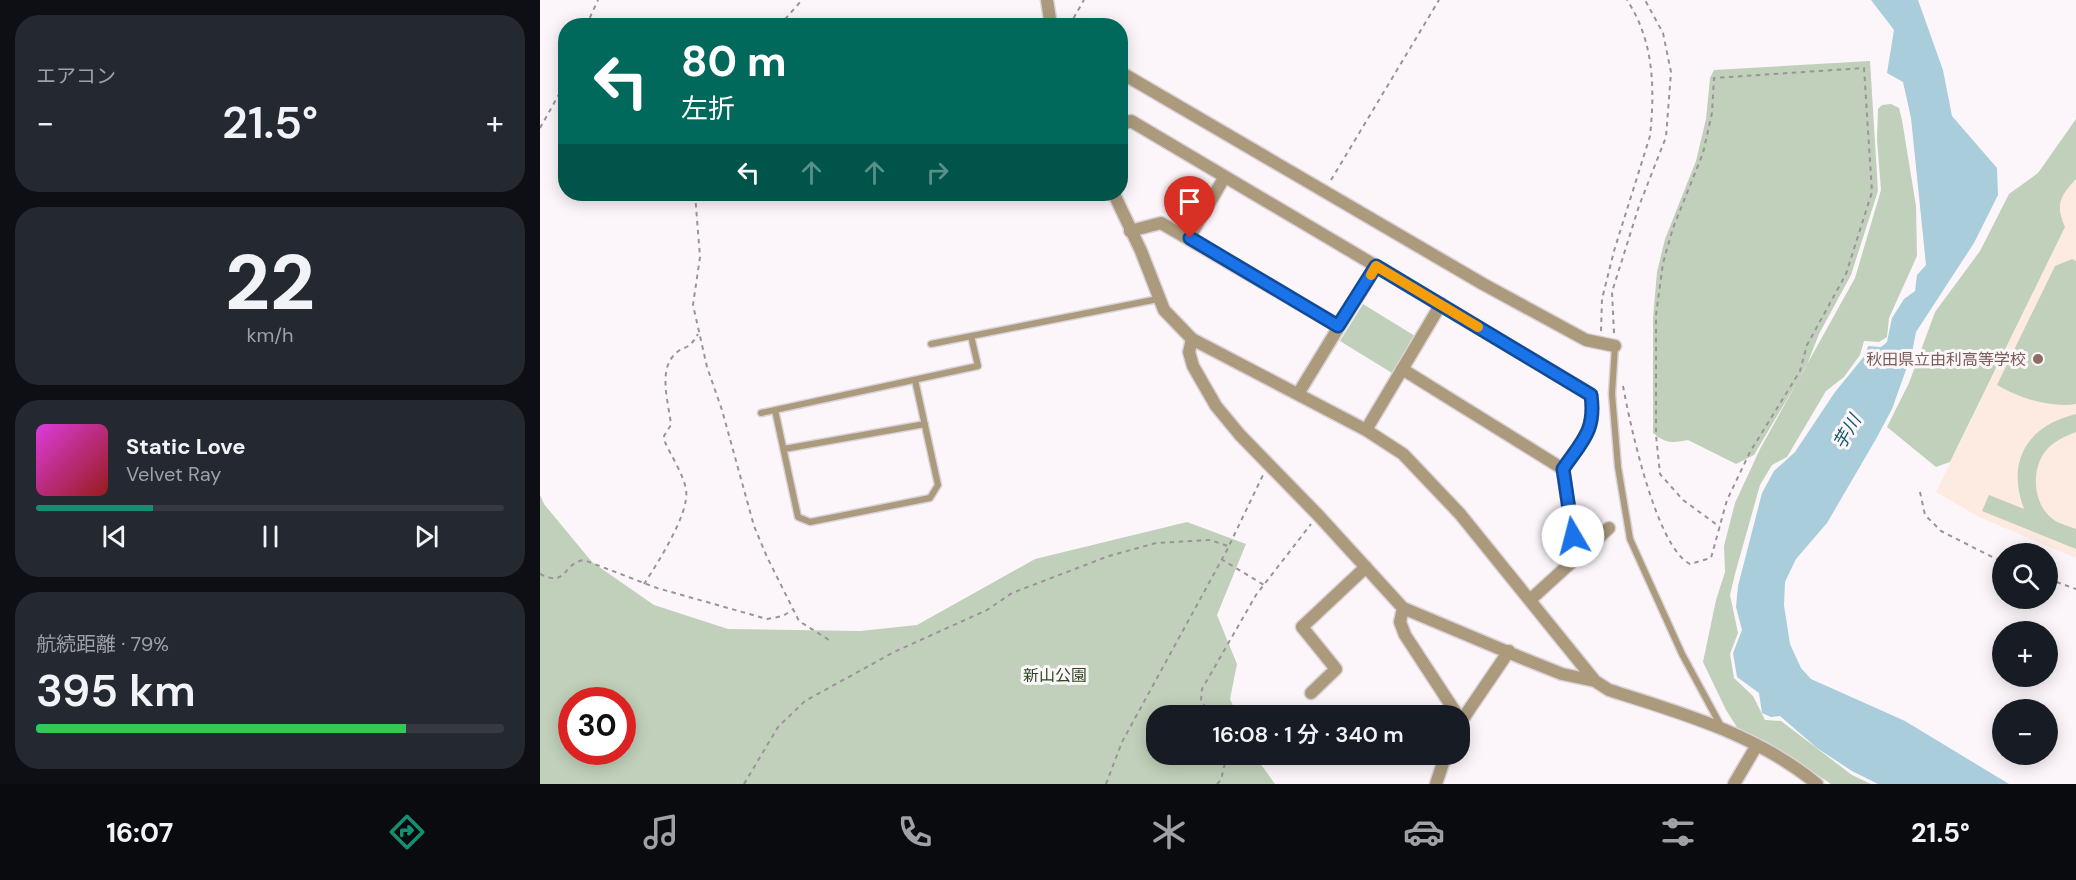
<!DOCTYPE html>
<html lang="ja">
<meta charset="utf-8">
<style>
:root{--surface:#171b24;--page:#242831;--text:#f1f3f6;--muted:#9ea1a6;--line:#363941;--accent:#148f73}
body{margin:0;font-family:"DM Sans","Noto Sans JP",sans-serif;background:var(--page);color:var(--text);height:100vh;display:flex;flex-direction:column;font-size:22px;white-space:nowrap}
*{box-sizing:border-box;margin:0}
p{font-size:20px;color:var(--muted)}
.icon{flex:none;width:33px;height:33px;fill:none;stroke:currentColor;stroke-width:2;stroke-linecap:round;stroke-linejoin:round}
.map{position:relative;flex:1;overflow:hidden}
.panel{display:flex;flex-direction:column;gap:15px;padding:15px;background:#0d0f14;width:540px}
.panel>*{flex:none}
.banner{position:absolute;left:18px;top:18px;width:570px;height:183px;border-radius:24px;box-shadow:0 3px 15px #0003;background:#00695c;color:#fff;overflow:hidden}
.tools{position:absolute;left:1452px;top:543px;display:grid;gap:12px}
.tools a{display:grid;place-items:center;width:66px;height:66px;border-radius:50%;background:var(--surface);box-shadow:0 3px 15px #0003;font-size:30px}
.speed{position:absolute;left:18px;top:687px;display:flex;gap:12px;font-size:30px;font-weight:700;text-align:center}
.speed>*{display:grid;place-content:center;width:78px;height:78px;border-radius:50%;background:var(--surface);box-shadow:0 3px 15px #0003;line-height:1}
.speed .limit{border:9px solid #d22;background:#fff;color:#111}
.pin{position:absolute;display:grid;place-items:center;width:51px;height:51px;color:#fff;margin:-62px -26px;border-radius:50% 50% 50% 0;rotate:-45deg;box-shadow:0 0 6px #0007}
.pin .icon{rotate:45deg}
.me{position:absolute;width:66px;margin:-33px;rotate:352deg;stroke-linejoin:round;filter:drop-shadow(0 0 4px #0008)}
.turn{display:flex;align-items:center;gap:21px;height:126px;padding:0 24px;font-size:27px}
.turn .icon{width:78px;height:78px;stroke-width:2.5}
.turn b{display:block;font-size:42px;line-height:51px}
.lanes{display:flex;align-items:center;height:57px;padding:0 24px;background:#0003;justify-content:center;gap:30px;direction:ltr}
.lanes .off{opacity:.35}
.big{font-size:45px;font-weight:600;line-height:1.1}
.panel .tile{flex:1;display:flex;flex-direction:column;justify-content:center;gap:9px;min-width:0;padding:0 21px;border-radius:24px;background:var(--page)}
.panel .dial{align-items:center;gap:0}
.dial b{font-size:78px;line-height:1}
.song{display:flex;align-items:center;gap:18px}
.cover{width:72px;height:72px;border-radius:9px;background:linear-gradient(135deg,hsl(300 70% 55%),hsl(0 70% 35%))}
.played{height:6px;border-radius:3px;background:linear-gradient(90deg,var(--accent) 25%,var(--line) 25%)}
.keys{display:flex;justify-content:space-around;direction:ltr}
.heat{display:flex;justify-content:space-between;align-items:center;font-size:33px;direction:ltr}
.charge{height:9px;border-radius:4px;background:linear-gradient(90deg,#34c759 79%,var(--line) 0)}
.trip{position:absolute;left:606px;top:705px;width:324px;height:60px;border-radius:24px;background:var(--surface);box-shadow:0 3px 15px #0003;font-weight:600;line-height:60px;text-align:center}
.tabs{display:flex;height:96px;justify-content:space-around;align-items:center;background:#090b0e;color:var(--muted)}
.tabs .icon{width:42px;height:42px}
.tabs .on{color:var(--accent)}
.tabs b{font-size:27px;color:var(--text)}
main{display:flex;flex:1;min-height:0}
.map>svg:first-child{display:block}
.education{fill:#fdeae0}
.green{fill:#c0d0ba;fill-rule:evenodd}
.water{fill:#a9cdda}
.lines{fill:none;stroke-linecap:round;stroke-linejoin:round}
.service-casing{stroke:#dad3d9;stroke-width:9}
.minor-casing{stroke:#dad3d9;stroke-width:15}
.tertiary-casing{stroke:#dad3d9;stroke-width:15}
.path{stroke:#9c939a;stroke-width:2;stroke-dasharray:4.5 4.5;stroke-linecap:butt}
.service{stroke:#ac9a7d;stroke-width:6}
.minor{stroke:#ac9a7d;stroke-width:12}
.tertiary{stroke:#ac9a7d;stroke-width:12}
.route-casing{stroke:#114b97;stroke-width:15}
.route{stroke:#1a73e8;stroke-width:10}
.slow{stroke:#f59e0b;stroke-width:10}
.education-dot{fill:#8d6e63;stroke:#fcf6fb;stroke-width:2}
.labels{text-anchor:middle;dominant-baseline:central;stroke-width:6;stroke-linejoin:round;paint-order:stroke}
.education-label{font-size:16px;fill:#785e54;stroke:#fcf6fb;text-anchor:end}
.park-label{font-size:16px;fill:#2a461e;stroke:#fcf6fb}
.water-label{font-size:18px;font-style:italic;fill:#0f576a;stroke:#fcf6fb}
</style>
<main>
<section class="panel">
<div class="tile"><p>エアコン</p>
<div class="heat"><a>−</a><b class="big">21.5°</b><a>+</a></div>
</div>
<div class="tile dial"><b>22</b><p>km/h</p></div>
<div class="tile">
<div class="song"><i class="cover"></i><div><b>Static Love</b><p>Velvet Ray</p></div></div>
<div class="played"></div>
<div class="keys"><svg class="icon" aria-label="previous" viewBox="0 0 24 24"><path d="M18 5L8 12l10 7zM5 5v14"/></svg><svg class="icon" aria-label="pause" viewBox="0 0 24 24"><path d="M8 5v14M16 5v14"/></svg><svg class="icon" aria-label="next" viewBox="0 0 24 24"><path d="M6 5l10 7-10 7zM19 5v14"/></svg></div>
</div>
<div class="tile"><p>航続距離 · 79%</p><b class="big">395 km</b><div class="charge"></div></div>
</section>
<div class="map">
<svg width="1536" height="784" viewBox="0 0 1536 784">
<rect width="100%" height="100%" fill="#fcf6fb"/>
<path class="education" d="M1536,179V558L1439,517L1396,492L1525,227L1518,212L1523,192Z"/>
<path class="green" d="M1330,61L1338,191L1311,275L1279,334L1266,367L1214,455L1196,464L1148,440C1132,443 1126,444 1113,433V318L1117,272L1125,239L1156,161L1166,119L1170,78L1174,70Z
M1351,104L1359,108L1362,120L1376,206L1377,256L1349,318L1347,337L1339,342L1324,341L1320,355L1304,377L1286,391L1247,457L1232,465L1220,485L1195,574L1190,595L1198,633L1190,654L1194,678L1213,696L1225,720L1241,721L1312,775L1331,784H1291L1251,757L1200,732L1186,710L1163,662L1176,600L1185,572L1184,546L1195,503L1220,449L1315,278L1341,190L1337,140L1338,109L1342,105Z
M1536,119V179C1520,196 1515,205 1525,227L1410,462L1396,467L1347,427L1369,383L1395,312L1440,251L1469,194L1498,173Z
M1532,259L1536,261V404C1510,408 1479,398 1457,385L1515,266Z
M823,304L875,336L852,373L800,341Z
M1536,414V432C1526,436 1516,440 1508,448C1490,467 1492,505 1514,520C1520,524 1529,526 1536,529V549L1442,511L1449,495L1484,509C1466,461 1487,426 1536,414Z
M0,495L4,504L52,562L114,605L188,629L320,631L377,625L495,559L647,522L706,544L677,615L697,664L690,699L697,715L616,716V754L714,755L735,784H0ZM82,700V752H32V700Z"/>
<path class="water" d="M1331,0H1378L1403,70L1412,116L1457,168L1458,195L1434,243L1376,332L1372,353L1352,409L1336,439L1287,523L1256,559L1245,582L1244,605L1250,644L1261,668L1271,679L1365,721L1469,784H1338L1312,771L1277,748L1240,716L1231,717L1222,713L1219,693L1197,677L1193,653L1202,630L1196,607L1198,586L1222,493L1234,471L1255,452L1295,392L1326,354L1328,346L1341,347L1347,342L1352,318L1364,299L1375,291L1377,275L1386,265L1371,118L1363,82L1347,73L1354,30Z"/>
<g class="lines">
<g class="service-casing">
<path id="service" d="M391,344L618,299
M1075,346L1072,394L1078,467L1090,539L1142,654L1181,726
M235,410L258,517L270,522L390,498L398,485L375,380
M221,413L438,366L431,336
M244,449L385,424"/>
</g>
<g class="minor-casing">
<path id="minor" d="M580,72L943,284L1046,340L1075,346
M580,125L591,121L836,266
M590,231L621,223L798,326
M649,238L684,178
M862,369L1023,469
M758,394L836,266L1051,395C1056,431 1042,441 1023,469L1036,558
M826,430L901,304
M990,600L1069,528
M863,608L860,622L865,635L918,716
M1055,681L920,514L863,454L826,430L652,339L649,352L653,366L676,406L700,435L778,515L863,608L982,658L1022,674L1055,681L1069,690C1142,713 1218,735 1277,784
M771,693L796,669L762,627L826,567
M920,723L969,651
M896,784L906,754
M1194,784L1217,745"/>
</g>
<g class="tertiary-casing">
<path id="tertiary" d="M507,0L511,26
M574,194L601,251L624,310L652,339"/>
</g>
<path class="path" d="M46,26L58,0
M239,26L262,0
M529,26L544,0
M0,128L26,82
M791,180L899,0
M155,194L160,257L153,305L167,367L182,410L214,526L227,557L259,621L289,640
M1061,331L1062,299L1074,251L1110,136C1115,88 1114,41 1087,0
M1074,333L1072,292L1099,206L1126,137L1131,72L1123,33L1105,0
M1083,386C1090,424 1116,547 1150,564L1171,558L1187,500L1210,452L1260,371L1267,345L1306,274L1332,192L1324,68L1174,78L1172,113L1163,153L1133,228L1123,263L1116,315V435L1120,474L1143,500L1180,527
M1380,492L1385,515L1401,531L1462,562
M681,559L724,585
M0,574C28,588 22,563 44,560L117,588L227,619L243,616L252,610
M1508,579L1536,589
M104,584C117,564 150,513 146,490C144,475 131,456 125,442L124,436L131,425C129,404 118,372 134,355C144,344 147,353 158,334
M670,716L661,700L662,689L716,595L771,524
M204,784L238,727L265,701L354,652L447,610L472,593L569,556L616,543L670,540L688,546
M566,784L582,742L687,550L723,475
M677,784L681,780L687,754"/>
<use href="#service" class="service"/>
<use href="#minor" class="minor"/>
<use href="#tertiary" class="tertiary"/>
</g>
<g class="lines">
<g class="route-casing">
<path id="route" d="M650,238L798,326L836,266L1051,395C1056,431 1042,441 1023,469L1033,536"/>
</g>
<use href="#route" class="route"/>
<path class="slow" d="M831,275L836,266L938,327"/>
</g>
<circle class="education-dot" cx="1498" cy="359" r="6"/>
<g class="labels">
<g class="education-label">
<text x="1486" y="359">秋田県立由利高等学校</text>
</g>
<g class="park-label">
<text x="515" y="675">新山公園</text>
</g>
<g class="water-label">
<text transform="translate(1307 432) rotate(-60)">芋川</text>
</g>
</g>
</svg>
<div class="tools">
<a><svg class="icon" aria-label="search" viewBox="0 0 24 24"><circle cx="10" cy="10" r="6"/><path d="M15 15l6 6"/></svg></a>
<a>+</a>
<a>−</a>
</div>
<div class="speed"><div class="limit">30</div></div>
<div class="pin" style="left:650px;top:238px;background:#d93025"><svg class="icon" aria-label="arrive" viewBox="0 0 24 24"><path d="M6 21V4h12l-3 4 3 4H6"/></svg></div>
<svg class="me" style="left:1033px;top:536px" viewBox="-20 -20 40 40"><circle r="19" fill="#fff"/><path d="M0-13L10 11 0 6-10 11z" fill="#1a73e8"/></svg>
<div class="trip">16:08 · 1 分 · 340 m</div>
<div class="banner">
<div class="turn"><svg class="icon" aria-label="left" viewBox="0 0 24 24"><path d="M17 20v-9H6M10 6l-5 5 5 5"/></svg><div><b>80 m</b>左折</div></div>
<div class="lanes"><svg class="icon" aria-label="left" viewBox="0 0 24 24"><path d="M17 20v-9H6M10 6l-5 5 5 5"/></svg><svg class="icon off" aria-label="ahead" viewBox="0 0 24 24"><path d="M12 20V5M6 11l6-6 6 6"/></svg><svg class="icon off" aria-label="ahead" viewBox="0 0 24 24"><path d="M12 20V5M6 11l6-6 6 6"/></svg><svg class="icon off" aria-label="right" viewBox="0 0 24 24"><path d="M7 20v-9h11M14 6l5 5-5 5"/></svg></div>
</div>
</div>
</main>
<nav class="tabs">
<b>16:07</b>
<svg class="icon on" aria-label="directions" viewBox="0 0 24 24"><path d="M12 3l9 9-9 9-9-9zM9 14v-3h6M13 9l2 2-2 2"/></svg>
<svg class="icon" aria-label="music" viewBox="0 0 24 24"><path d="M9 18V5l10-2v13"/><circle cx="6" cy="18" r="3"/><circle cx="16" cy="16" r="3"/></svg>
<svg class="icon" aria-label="phone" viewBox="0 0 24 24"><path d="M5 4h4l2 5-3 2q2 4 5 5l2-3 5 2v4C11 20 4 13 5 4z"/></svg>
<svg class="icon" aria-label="climate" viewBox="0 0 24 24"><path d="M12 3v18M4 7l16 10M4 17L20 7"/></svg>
<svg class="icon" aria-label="car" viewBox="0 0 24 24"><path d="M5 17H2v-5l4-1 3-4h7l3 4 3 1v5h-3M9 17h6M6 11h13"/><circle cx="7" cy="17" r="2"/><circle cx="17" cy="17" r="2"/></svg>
<svg class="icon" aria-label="filters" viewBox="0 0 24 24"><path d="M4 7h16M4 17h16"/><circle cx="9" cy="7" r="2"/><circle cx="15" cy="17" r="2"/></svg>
<b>21.5°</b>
</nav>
